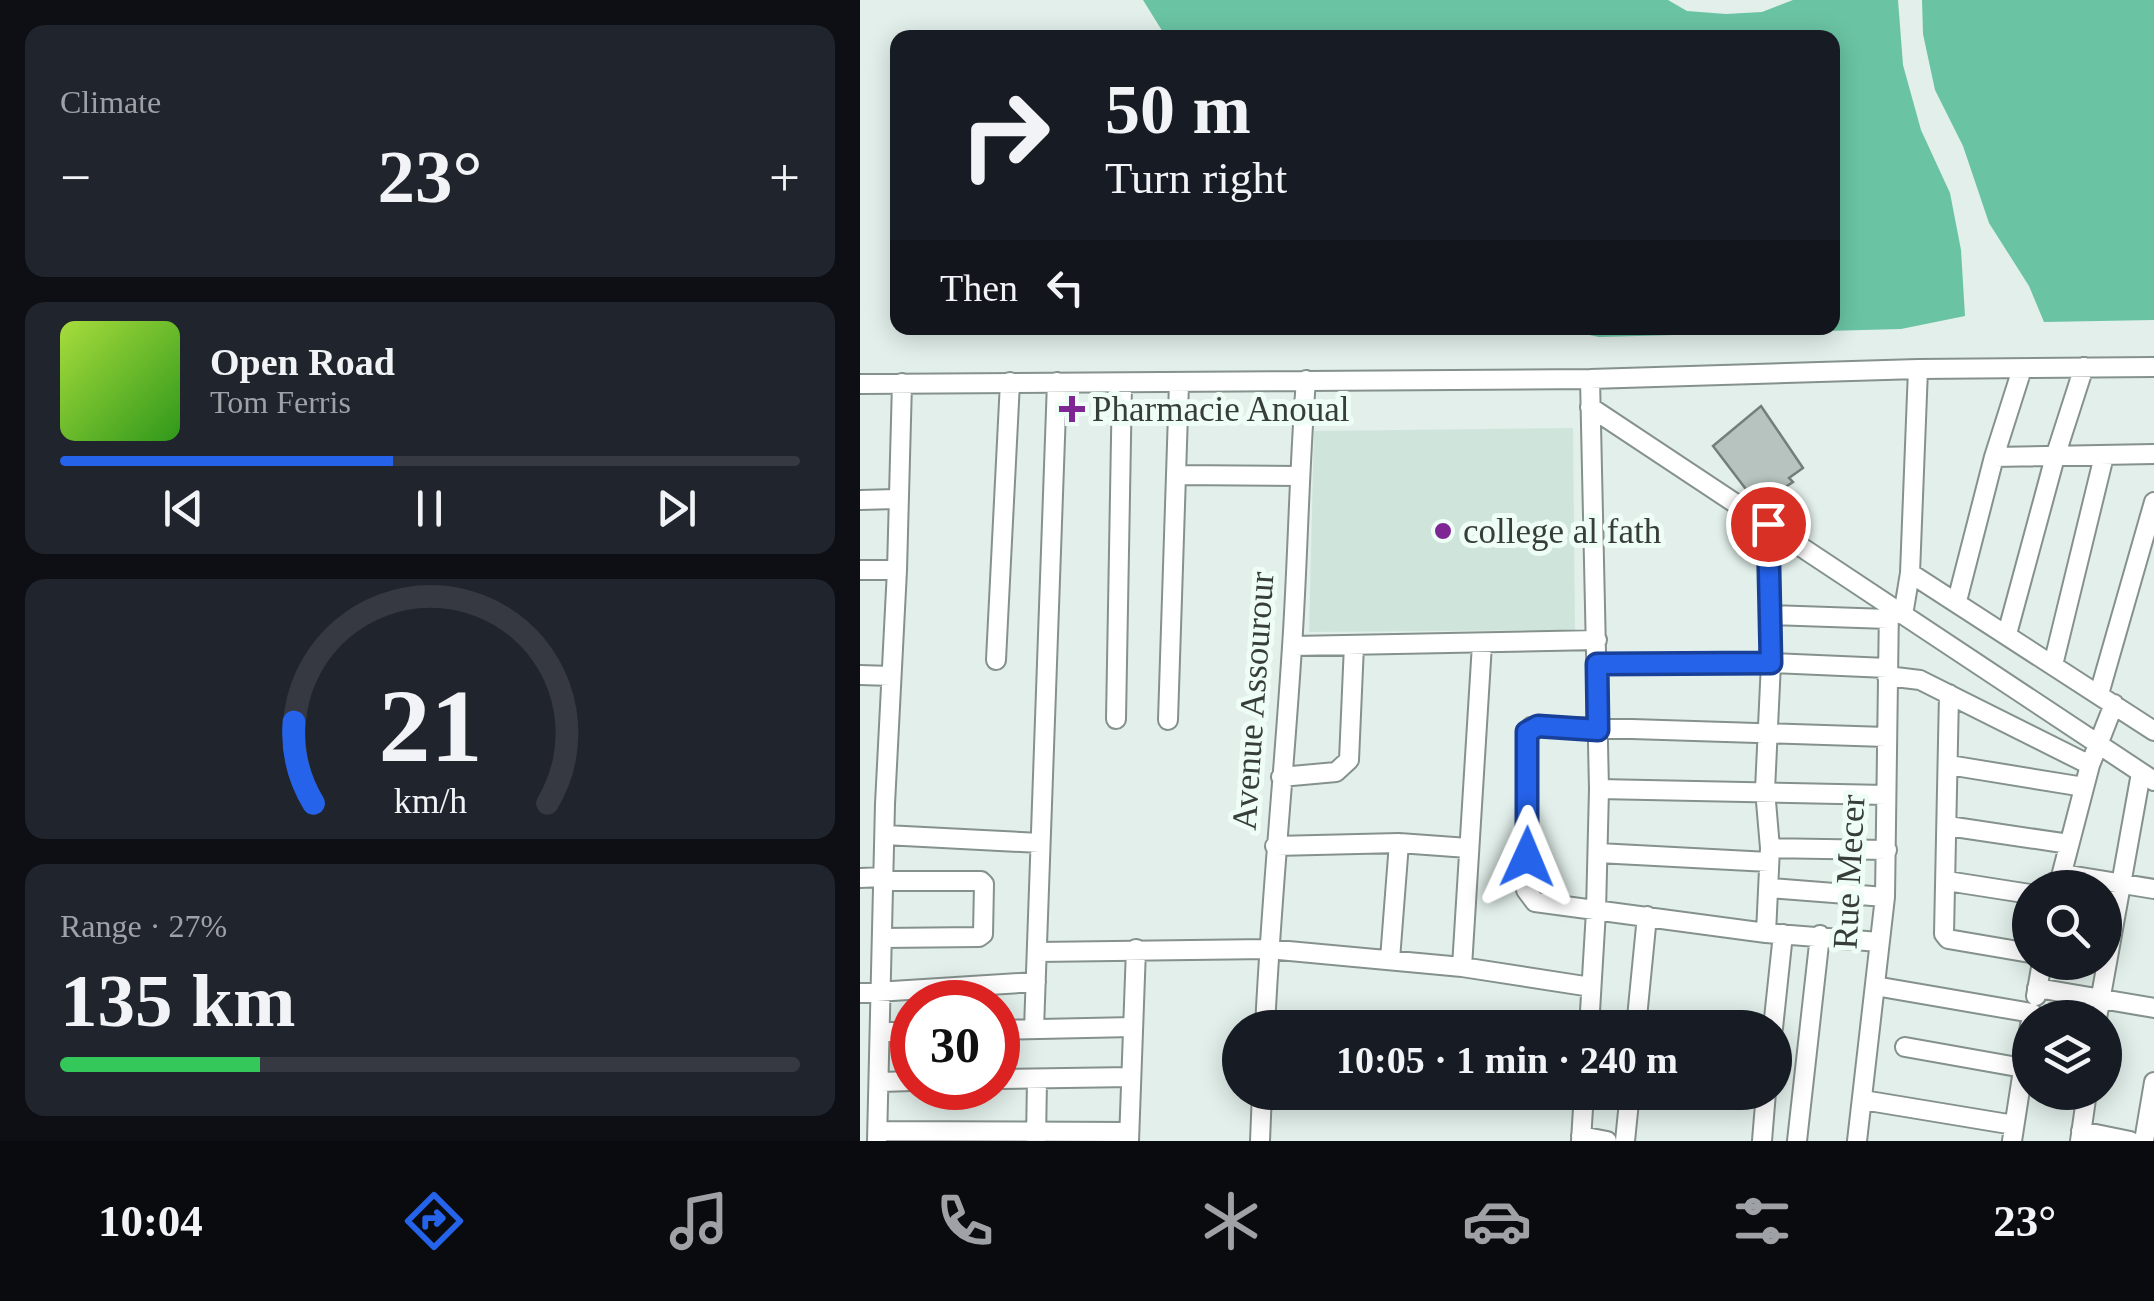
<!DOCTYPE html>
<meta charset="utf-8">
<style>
:root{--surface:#171b24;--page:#20242c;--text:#f1f3f6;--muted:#9ea1a6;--line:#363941;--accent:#2563eb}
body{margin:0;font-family:"Times New Roman",serif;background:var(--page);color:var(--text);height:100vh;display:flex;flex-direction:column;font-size:38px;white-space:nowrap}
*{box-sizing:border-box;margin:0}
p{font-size:32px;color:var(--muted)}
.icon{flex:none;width:55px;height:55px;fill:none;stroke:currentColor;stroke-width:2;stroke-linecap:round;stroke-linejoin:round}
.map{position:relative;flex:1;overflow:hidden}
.drawer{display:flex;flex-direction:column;gap:25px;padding:25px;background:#0d0f14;width:860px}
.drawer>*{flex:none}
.hud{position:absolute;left:30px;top:30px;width:950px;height:305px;border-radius:20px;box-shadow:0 5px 25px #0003;background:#171b24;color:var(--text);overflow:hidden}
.fabs{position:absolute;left:1152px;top:870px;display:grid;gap:20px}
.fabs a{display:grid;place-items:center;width:110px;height:110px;border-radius:50%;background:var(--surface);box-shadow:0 5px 25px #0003;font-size:50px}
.speed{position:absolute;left:30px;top:980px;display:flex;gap:20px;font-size:50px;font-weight:700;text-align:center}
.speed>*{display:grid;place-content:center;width:130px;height:130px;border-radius:50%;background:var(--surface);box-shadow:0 5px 25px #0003;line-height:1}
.speed .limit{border:15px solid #d22;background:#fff;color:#111}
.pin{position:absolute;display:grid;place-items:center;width:85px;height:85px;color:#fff;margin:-42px;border:5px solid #fff;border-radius:50%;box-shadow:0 2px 10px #0007}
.me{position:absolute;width:110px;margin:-55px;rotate:1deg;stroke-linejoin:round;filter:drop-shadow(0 0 8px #0008)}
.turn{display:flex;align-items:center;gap:35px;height:210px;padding:0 50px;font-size:45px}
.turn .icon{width:130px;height:130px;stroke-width:2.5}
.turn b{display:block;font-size:70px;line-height:85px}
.then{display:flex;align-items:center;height:95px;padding:0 50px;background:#0003;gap:20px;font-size:38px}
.big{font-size:75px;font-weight:700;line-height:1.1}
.drawer .widget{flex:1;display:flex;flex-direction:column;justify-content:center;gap:15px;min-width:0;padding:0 35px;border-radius:20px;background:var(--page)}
.drawer .dial{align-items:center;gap:0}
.dial svg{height:260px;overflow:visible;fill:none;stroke:var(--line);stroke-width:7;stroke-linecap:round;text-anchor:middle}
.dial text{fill:var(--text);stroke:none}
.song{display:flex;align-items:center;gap:30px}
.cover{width:120px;height:120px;border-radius:15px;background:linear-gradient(135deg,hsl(80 70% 55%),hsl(110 70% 35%))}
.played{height:10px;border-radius:5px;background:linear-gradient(90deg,var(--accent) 45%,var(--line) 45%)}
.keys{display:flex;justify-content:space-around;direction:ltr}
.heat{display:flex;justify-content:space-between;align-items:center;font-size:55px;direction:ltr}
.charge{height:15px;border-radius:8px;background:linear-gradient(90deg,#34c759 27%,var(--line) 0)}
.trip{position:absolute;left:362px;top:1010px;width:570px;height:100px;border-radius:50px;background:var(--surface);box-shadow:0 5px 25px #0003;font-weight:700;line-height:100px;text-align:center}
.menu{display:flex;height:160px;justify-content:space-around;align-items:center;background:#090b0e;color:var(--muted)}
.menu .icon{width:70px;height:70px}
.menu .current{color:var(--accent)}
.menu b{font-size:45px;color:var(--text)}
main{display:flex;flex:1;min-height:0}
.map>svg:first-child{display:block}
.built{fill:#cfe5dc}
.forest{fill:#6ac4a4}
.building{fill:#b6c3be;stroke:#747f7a;stroke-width:2.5}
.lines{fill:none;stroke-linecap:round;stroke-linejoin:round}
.minor-casing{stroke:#85918c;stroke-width:22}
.minor{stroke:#fff;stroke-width:18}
.route-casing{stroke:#184099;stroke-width:25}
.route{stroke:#2563eb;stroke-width:18}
.poi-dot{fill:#7e2694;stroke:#effdf7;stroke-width:4}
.labels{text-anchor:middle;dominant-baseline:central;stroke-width:10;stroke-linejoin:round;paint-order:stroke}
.poi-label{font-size:35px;fill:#373d3a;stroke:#effdf7;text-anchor:start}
.street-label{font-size:35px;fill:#373d3a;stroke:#effdf7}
</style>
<main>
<section class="drawer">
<div class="widget"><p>Climate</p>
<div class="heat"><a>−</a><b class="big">23°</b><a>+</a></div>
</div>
<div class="widget">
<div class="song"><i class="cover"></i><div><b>Open Road</b><p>Tom Ferris</p></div></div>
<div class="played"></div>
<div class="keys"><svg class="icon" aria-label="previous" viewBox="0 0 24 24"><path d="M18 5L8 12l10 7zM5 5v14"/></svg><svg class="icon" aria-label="pause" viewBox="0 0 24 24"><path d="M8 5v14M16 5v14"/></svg><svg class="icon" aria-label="next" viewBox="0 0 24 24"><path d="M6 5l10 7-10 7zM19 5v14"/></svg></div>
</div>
<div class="widget dial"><svg viewBox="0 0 100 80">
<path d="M14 69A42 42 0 1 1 86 69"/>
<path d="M14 69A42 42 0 0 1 8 44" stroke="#2563eb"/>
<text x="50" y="56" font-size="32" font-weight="700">21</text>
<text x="50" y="72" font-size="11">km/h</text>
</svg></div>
<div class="widget"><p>Range · 27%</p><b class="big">135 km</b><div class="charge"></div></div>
</section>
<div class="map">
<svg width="1294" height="1141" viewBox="0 0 1294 1141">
<rect width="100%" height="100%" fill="#e2efea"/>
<path class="built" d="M713,428L715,630L449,632L454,431Z"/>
<path class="forest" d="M283,0H808L827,11L866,14L902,12L933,0H1038L1043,65L1061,130L1090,193L1101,250L1105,316L1041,329L739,337L695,328H972V38L306,37Z
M1062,0H1294V320L1184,322L1169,286L1129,223L1103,146L1075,90L1063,34Z"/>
<path class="building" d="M901,406L943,468L929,478L933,482L910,497L907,493L895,501L853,446Z"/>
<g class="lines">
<g class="minor-casing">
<path id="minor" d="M0,384L730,379L1058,369L1294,367
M730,407L1294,781
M1134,457L1294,454
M316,475L439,476
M0,500L36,499
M0,570H37
M1050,573L1294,731
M1097,601L1134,457L1162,369
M910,615L1028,619
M1043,615L1050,573L1058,369
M1147,634L1195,457L1224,367
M433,646L737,640
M136,660L150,382
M737,663H911L1027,668
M1193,665L1244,456
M0,675L31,676
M1027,676L1060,680L1230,765
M1089,694L1084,934L1088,939L1170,953
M1239,694L1294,502
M256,719L262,383
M308,720L319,383
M1089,765L1224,787
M421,777L476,772L489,760L494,645
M739,789L1026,795
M1088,826L1209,844
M25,835L180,843
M415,846L539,843L608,848
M910,848L1027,850
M738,853L909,862
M1202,874L1294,889
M0,878L23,877
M1087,881L1170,894
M910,888L1025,897
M1198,888L1230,765L1254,704
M906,933L910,848L905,790L911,663L908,524
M22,938L119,937L123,934L124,884L121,881H23
M1019,942L906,933L675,902L666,890V736L671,727L678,726L1026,737
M177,952L408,949L602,967L731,987
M530,959L539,843
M602,967L622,644
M1015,986L1172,1013
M1177,988L1294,1008
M0,993L176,982
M1176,996L1182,962
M1237,1018L1281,773
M405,1028C411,900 424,774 432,647C438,558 439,469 446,380
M729,1028L736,911L739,789L730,379
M776,1028L787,916
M913,1028L923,934
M174,1029L197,382
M138,1030L273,1027
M22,1032H52
M1045,1047L1163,1068
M138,1079L271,1077
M21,1082L52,1081
M1003,1100L1154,1125
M18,1131L269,1132
M1221,1131L1270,1141
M721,1136L747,1141
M17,1141L25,804L37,570L42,383
M176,1141L177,1079
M269,1141L276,949
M400,1141L402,1092
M721,1141L724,1092
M765,1141L770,1092
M902,1141L906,1092
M937,1141L960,935
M997,1141L1025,897L1029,606
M1152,1141L1170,1025
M1220,1141L1227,1092
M1284,1141L1294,1082"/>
</g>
<use href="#minor" class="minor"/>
</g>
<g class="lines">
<g class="route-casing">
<path id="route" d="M667,857V732L678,726L738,730L737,664L911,663L908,524"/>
</g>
<use href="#route" class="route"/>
</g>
<g class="poi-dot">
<path d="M207 394h10v10h10v10h-10v10h-10v-10h-10v-10h10z"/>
<circle cx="583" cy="531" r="10"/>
</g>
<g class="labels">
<g class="poi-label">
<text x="232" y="409">Pharmacie Anoual</text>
<text x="603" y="531">college al fath</text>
</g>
<g class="street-label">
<text transform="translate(393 701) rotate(-86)">Avenue Assourour</text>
<text transform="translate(989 872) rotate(-87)">Rue Mecer</text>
</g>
</g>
</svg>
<div class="fabs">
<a><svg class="icon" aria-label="search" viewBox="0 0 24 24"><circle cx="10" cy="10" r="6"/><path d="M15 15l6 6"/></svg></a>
<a><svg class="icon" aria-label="layers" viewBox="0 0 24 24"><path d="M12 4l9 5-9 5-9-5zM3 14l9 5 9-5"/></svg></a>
</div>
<div class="speed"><div class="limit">30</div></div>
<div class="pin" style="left:908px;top:524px;background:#d93025"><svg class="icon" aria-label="arrive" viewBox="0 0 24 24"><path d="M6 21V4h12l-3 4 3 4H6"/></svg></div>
<svg class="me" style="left:667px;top:857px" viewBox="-20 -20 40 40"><path d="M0-17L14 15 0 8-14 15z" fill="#2563eb" stroke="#fff" stroke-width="4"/></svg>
<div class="trip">10:05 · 1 min · 240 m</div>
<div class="hud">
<div class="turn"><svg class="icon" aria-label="right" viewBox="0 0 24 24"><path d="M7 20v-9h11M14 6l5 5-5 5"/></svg><div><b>50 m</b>Turn right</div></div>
<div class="then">Then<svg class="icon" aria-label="left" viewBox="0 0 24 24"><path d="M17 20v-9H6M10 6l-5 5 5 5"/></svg></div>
</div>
</div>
</main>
<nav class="menu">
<b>10:04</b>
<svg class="icon current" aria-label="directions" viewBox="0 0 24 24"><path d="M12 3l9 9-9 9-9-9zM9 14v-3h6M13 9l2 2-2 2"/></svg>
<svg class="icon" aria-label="music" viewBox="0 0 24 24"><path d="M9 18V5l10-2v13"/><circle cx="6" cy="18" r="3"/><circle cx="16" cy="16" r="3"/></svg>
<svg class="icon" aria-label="phone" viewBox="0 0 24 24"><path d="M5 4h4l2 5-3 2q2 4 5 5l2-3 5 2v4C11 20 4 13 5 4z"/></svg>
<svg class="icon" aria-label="climate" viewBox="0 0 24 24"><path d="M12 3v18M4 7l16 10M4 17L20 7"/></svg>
<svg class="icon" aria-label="car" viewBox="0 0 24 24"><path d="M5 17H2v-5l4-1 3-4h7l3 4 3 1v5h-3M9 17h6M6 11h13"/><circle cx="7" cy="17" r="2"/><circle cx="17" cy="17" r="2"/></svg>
<svg class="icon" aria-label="filters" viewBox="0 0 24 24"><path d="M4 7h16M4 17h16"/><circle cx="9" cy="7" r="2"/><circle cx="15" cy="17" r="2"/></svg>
<b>23°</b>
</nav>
